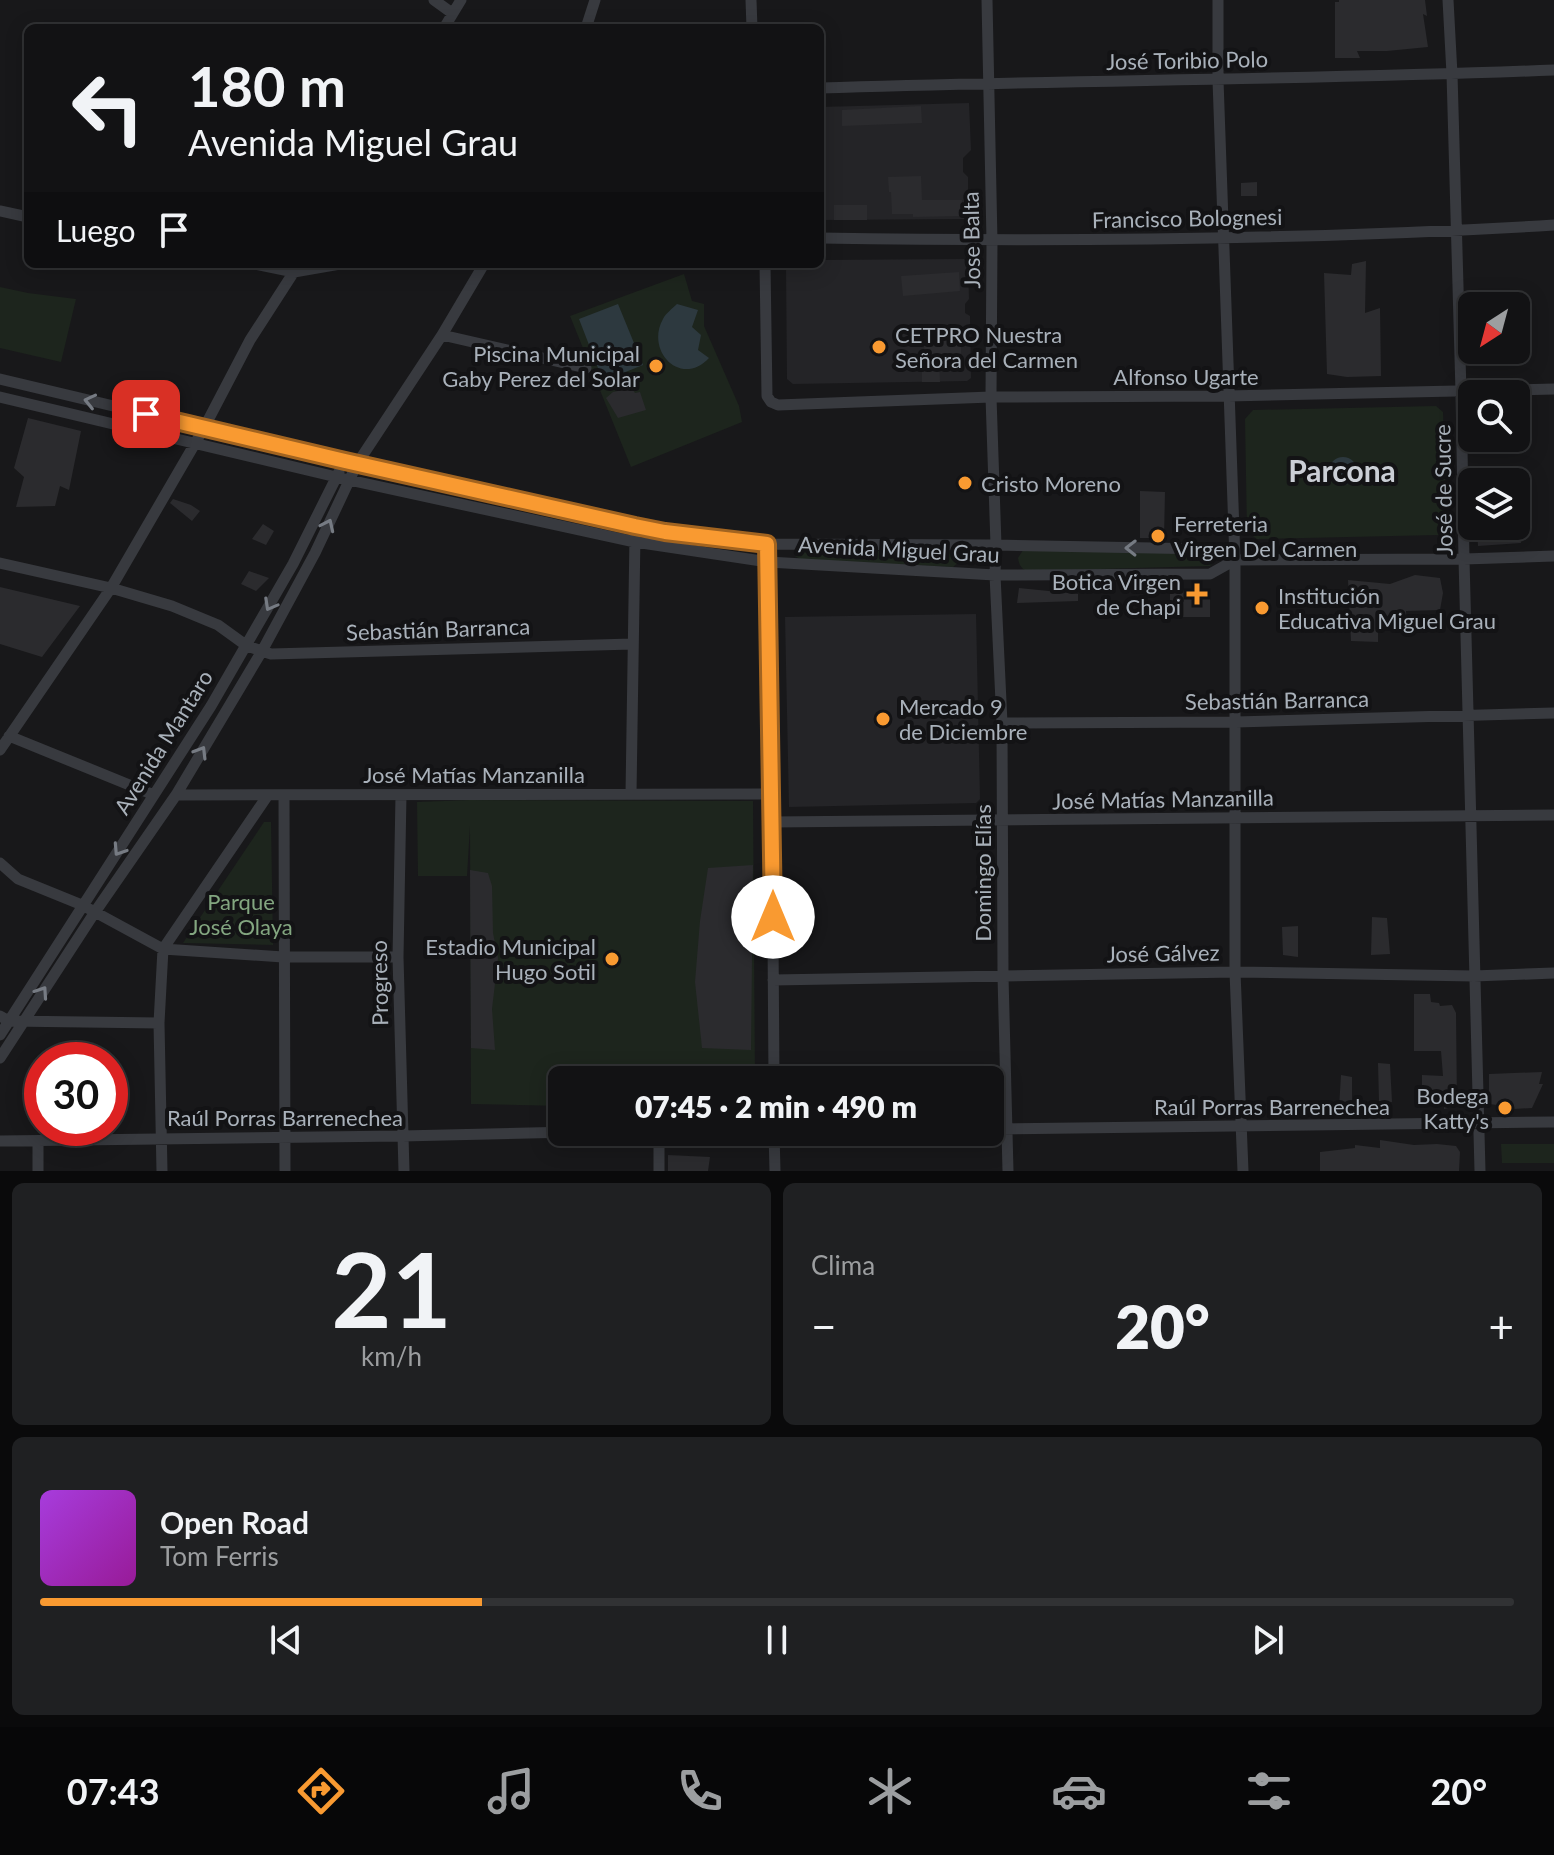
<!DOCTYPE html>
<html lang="es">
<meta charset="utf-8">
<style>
:root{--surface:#121214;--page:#1f2022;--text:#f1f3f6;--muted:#9c9ea0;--line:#313234;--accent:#f99a31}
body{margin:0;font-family:Lato,sans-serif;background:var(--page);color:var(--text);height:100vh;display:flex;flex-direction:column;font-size:30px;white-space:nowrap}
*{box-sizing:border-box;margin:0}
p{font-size:26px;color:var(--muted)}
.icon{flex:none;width:44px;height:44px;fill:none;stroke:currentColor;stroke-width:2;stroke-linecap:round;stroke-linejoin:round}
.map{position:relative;height:1171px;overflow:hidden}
.panel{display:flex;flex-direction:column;gap:12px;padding:12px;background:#0a0a0b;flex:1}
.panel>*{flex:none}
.top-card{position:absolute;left:24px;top:24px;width:800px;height:244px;border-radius:12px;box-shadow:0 4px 20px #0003,0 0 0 2px var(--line);background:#121214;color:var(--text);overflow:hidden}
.needle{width:52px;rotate:216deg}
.tools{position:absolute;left:1458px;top:292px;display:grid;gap:16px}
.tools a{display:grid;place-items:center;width:72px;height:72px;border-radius:12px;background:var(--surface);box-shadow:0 4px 20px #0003,0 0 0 2px var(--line);font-size:40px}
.speed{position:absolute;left:24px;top:1042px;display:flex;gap:16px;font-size:40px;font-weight:700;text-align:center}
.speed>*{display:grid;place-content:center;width:104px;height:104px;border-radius:50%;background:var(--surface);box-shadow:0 4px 20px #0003,0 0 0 2px var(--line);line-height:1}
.speed .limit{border:12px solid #d22;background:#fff;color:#111}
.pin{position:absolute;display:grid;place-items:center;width:68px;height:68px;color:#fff;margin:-34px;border-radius:16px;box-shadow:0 4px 12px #0006}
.me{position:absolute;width:88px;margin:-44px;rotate:0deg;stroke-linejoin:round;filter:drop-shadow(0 0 6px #0008)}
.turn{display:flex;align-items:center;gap:28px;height:168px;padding:0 32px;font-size:36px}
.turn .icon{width:104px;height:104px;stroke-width:2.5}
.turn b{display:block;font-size:56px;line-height:68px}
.then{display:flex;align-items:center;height:76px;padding:0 32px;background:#0003;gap:16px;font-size:30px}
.big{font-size:60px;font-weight:800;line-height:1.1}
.panel .tile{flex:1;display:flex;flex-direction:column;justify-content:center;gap:12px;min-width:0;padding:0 28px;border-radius:12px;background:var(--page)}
.panel .dial{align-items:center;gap:0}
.dial b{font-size:104px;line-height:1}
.song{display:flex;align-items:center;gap:24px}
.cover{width:96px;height:96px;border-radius:12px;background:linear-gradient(135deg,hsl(280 70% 55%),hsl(300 70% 35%))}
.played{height:8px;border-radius:4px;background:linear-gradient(90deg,var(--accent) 30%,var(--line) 30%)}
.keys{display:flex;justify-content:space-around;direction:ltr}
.heat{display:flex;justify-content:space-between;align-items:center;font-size:44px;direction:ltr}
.panel .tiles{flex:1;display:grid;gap:12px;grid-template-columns:1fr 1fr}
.tile:last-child{grid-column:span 2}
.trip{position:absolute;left:548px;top:1066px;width:456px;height:80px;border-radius:12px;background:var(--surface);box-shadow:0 4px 20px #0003,0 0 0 2px var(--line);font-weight:800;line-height:80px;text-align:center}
.tab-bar{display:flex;height:128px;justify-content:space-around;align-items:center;background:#070708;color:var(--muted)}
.tab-bar .icon{width:56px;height:56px}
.tab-bar .selected{color:var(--accent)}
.tab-bar b{font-size:36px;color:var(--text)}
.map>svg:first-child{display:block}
.built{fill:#242427}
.green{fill:#1d251d}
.water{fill:#2d393f}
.building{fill:#2b2b2e}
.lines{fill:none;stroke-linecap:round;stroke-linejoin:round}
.minor{stroke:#383a3f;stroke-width:11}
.oneway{stroke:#767b83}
.route-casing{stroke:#a26420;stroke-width:20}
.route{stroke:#f99a31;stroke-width:14}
.poi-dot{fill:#f99a31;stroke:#131315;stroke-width:3}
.labels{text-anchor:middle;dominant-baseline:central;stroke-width:8;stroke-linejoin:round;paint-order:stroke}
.street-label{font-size:22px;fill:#a9b1ba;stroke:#131315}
.poi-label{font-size:22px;fill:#a9b1ba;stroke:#131315;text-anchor:start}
.park-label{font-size:22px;fill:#83a680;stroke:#131315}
.district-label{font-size:30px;font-weight:bold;fill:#cbcfd6;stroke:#131315}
</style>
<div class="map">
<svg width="1554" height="1171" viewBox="0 0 1554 1171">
<rect width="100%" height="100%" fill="#18181a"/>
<path class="built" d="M969,103L971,150L963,158V172L968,177V219L820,220V107Z
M964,259L968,265L969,299L965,304V313L970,316L971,378L967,381L793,384L787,379L786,267L788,264H820V260Z
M976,614L980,799L976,803L789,807L785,617Z"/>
<path class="green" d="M684,274L692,301L704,304V326L739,406L742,422L631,467L570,316Z
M0,287L28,293L76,299L61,362L0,348Z
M1436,406L1443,412L1447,528L1438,535L1257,539L1247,532L1245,419L1253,410Z
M1023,550L1210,554L1214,559L1213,563L1210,566L1026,571C1020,567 1019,564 1018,558Z
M805,551H956L960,556V561L953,567L802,560L795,556Z
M470,800L753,801L755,1080H562V1106L471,1104L470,826L467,876H418L417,802Z
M264,822H271L273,945L183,943Z
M1501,1144H1554V1163H1502Z"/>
<path class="water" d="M618,304L643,365L603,381L579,319Z
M677,304L698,310L692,327L701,335L698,350L709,358C681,388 645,351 663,319C666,313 672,309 677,304Z
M1329 471a14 14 0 1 1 28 0a14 14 0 1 1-28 0Z"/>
<path class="building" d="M1339,0H1425L1427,16L1423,14L1428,47L1387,51H1357L1360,58H1335V2H1339Z
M921,106L922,123L842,126V110Z
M921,176L922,200H962V216L913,217V214H892L891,192H889L888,177Z
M1257,182V196H1241V183Z
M834,205H867V220H834Z
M1366,261L1365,313L1380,308L1381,376L1347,377L1327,374L1324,273L1351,275L1352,264Z
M959,272L960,291L903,296L901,276Z
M924,341H961V357H939L940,382H922V369H925Z
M632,388L635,393L640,392L646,410L618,418L606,398L613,392Z
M28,418L81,431L69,490L60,486L55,506L16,507L24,477L14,468Z
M1478,438H1518L1519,452L1478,451Z
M1140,491L1165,492L1164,538H1140Z
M173,499L191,505L200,511L192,521L170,503Z
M263,524L274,531L266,545L252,539Z
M1520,526L1521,543L1478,546L1477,529Z
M249,571L269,578L256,591L241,584Z
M1415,575L1440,578L1443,593L1440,610L1406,611L1407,625L1378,620V642L1351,641L1348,580L1390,584Z
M0,587L80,606L42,657L0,644Z
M1019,588L1078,594V601L1017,603Z
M1207,590L1210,594V617H1170V591Z
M753,865L751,1050L702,1048L695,982L700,921L708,868Z
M470,870L488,873L492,886L493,933L498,958L492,1009L495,1050L471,1048Z
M1372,917L1387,918L1390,954L1371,955Z
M1298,926V957L1283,955L1282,927Z
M1414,994H1430L1431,1002L1439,1003L1440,1006L1452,1005L1456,1013L1457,1106L1444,1109V1093L1422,1090V1075L1443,1076L1441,1051H1414Z
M1378,1063L1390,1064L1392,1102L1379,1101Z
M1542,1072L1539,1084H1543L1532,1108L1497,1110V1105L1489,1104V1074Z
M1341,1075L1352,1077V1108H1339Z
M1380,1140L1414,1145L1437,1144L1456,1146L1460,1152L1459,1171H1320V1152L1355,1148V1145L1380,1148Z
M668,1155L710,1157L708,1171H668Z"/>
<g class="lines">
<path class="minor" d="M434,0L452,13
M751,0L752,28
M987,0L992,241L991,397L996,545L995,575L1002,723L1003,976L1008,1171
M1218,0V80L1235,560V972L1243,1171
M1448,0L1452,74L1461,392L1464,559L1480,1171
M444,28L461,0
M586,28L595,0
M820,88C1065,80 1309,80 1554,70
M0,211L28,217
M820,238C1065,242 1310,240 1554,225
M255,264L294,272L340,264
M765,264L767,396L771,402L778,405L991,397L1228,396L1554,389
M442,335L586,368
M0,379L357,464L635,526L665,532L767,544L996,545L1208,549L1235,560L1464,559L1554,556
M0,397L349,480L635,542L768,562L995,575L1210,574L1235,560
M767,544L772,794L774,1080
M0,563L111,588L172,606L218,625L247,646L271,654L632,644
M1002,723L1236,722L1554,713
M9,736L154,795
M0,750L111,588L204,428L250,340L299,264
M631,794L635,535
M176,795L772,794
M284,795L285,1171
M401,795L398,957L404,1171
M772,822L1554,815
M0,863L18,879L82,905L163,949L283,957H398
M773,980L1235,972L1474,976L1554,973
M0,1016L9,1021L159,1023
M0,1035L211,706L293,564L339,472
M0,1058L95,912L176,795L262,651L315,553L357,464L442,335L484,264
M990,1129L1554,1122
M659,1132V1171
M774,1132L775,1171
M0,1141L402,1136L571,1132
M38,1141V1171
M162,1171L159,1023L163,949L268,795"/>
</g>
<defs><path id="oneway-chevron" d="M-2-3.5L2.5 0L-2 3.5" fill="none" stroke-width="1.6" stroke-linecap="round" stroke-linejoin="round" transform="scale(2)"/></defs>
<g class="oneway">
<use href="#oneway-chevron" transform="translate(90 401) rotate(-167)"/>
<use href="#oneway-chevron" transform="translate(328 525) rotate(-65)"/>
<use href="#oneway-chevron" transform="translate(1131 548) rotate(-179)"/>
<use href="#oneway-chevron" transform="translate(270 605) rotate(119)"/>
<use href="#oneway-chevron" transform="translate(201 752) rotate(-59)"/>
<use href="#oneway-chevron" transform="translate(119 850) rotate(123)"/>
<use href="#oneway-chevron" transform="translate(42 992) rotate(-56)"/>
</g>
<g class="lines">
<g class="route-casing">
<path id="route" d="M146,414L345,461L635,526L665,532L767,544L773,917"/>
</g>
<use href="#route" class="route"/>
</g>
<g class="poi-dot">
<circle cx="879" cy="347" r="8"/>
<circle cx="656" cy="366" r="8"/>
<circle cx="965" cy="483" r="8"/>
<circle cx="1158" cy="536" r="8"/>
<path d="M1193 582h8v8h8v8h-8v8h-8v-8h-8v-8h8z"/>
<circle cx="1262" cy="608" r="8"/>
<circle cx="883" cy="719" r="8"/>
<circle cx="612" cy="959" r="8"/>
<circle cx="1505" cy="1108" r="8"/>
</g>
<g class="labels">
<g class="street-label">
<text transform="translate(1187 60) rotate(-1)">José Toribio Polo</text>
<text transform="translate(1187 218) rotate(-1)">Francisco Bolognesi</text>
<text transform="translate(971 240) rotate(-91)">Jose Balta</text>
<text x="1186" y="376">Alfonso Ugarte</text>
<text transform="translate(1443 490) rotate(-91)">José de Sucre</text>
<text transform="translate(899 549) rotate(3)">Avenida Miguel Grau</text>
<text transform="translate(438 629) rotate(-2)">Sebastián Barranca</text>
<text transform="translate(1277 700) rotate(-1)">Sebastián Barranca</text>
<text transform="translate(163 742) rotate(-58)">Avenida Mantaro</text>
<text x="474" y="774">José Matías Manzanilla</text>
<text transform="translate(1163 799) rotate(-1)">José Matías Manzanilla</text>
<text transform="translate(982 873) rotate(-90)">Domingo Elías</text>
<text transform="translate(1163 953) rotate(-1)">José Gálvez</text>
<text transform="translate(379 983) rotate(-91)">Progreso</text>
<text x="1272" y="1106">Raúl Porras Barrenechea</text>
<text x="285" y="1117">Raúl Porras Barrenechea</text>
</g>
<g class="poi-label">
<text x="895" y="334">CETPRO Nuestra<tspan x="895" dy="25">Señora del Carmen</tspan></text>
<text x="640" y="353" text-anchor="end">Piscina Municipal<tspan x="640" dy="25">Gaby Perez del Solar</tspan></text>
<text x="981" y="483">Cristo Moreno</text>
<text x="1174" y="523">Ferreteria<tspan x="1174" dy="25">Virgen Del Carmen</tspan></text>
<text x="1181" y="581" text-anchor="end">Botica Virgen<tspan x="1181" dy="25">de Chapi</tspan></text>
<text x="1278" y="595">Institución<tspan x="1278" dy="25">Educativa Miguel Grau</tspan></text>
<text x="899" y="706">Mercado 9<tspan x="899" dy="25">de Diciembre</tspan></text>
<text x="596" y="946" text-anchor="end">Estadio Municipal<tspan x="596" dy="25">Hugo Sotil</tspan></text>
<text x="1489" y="1095" text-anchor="end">Bodega<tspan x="1489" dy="25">Katty's</tspan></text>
</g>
<g class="park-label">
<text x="241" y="901">Parque<tspan x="241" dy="25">José Olaya</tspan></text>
</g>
<g class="district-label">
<text x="1342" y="470">Parcona</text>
</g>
</g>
</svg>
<div class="tools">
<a><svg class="needle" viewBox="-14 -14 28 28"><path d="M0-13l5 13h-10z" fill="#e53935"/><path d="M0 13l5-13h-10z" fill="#9c9ea0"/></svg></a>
<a><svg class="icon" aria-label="search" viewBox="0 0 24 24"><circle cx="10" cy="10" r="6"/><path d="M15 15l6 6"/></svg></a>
<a><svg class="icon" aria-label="layers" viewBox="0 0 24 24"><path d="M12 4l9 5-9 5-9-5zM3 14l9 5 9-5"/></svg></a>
</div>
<div class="speed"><div class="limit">30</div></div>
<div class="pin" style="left:146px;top:414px;background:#d93025"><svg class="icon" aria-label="arrive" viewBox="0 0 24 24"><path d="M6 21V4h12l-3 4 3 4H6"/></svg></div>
<svg class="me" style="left:773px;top:917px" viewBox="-20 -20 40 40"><circle r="19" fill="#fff"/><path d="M0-13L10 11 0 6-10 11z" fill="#f99a31"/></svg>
<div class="trip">07:45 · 2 min · 490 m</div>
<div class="top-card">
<div class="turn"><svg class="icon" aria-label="left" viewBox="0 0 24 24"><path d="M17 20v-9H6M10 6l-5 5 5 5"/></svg><div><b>180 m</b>Avenida Miguel Grau</div></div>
<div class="then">Luego<svg class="icon" aria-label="arrive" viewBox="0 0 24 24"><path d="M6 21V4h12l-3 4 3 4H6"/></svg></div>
</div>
</div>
<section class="panel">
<div class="tiles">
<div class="tile dial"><b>21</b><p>km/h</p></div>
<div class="tile"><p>Clima</p>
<div class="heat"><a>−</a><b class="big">20°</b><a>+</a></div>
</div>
<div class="tile">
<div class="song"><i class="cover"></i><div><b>Open Road</b><p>Tom Ferris</p></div></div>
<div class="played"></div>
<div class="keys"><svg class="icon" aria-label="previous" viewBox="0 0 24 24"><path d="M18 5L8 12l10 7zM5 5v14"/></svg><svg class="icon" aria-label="pause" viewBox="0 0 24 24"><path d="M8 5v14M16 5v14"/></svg><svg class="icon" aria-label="next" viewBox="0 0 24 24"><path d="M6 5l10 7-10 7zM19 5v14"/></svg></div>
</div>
</div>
</section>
<nav class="tab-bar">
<b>07:43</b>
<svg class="icon selected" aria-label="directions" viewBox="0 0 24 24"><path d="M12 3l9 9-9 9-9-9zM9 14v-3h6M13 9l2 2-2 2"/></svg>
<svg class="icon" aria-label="music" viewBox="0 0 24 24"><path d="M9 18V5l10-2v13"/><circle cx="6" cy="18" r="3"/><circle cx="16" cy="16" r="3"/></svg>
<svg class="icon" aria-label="phone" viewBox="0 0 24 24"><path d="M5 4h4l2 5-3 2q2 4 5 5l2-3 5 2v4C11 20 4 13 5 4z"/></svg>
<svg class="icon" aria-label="climate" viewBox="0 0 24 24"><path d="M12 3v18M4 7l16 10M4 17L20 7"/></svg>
<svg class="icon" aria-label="car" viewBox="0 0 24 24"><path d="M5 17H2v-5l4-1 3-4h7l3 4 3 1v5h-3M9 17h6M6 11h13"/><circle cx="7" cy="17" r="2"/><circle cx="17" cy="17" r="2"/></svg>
<svg class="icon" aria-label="filters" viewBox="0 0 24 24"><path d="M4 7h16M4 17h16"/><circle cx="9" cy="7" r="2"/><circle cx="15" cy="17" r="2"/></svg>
<b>20°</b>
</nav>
